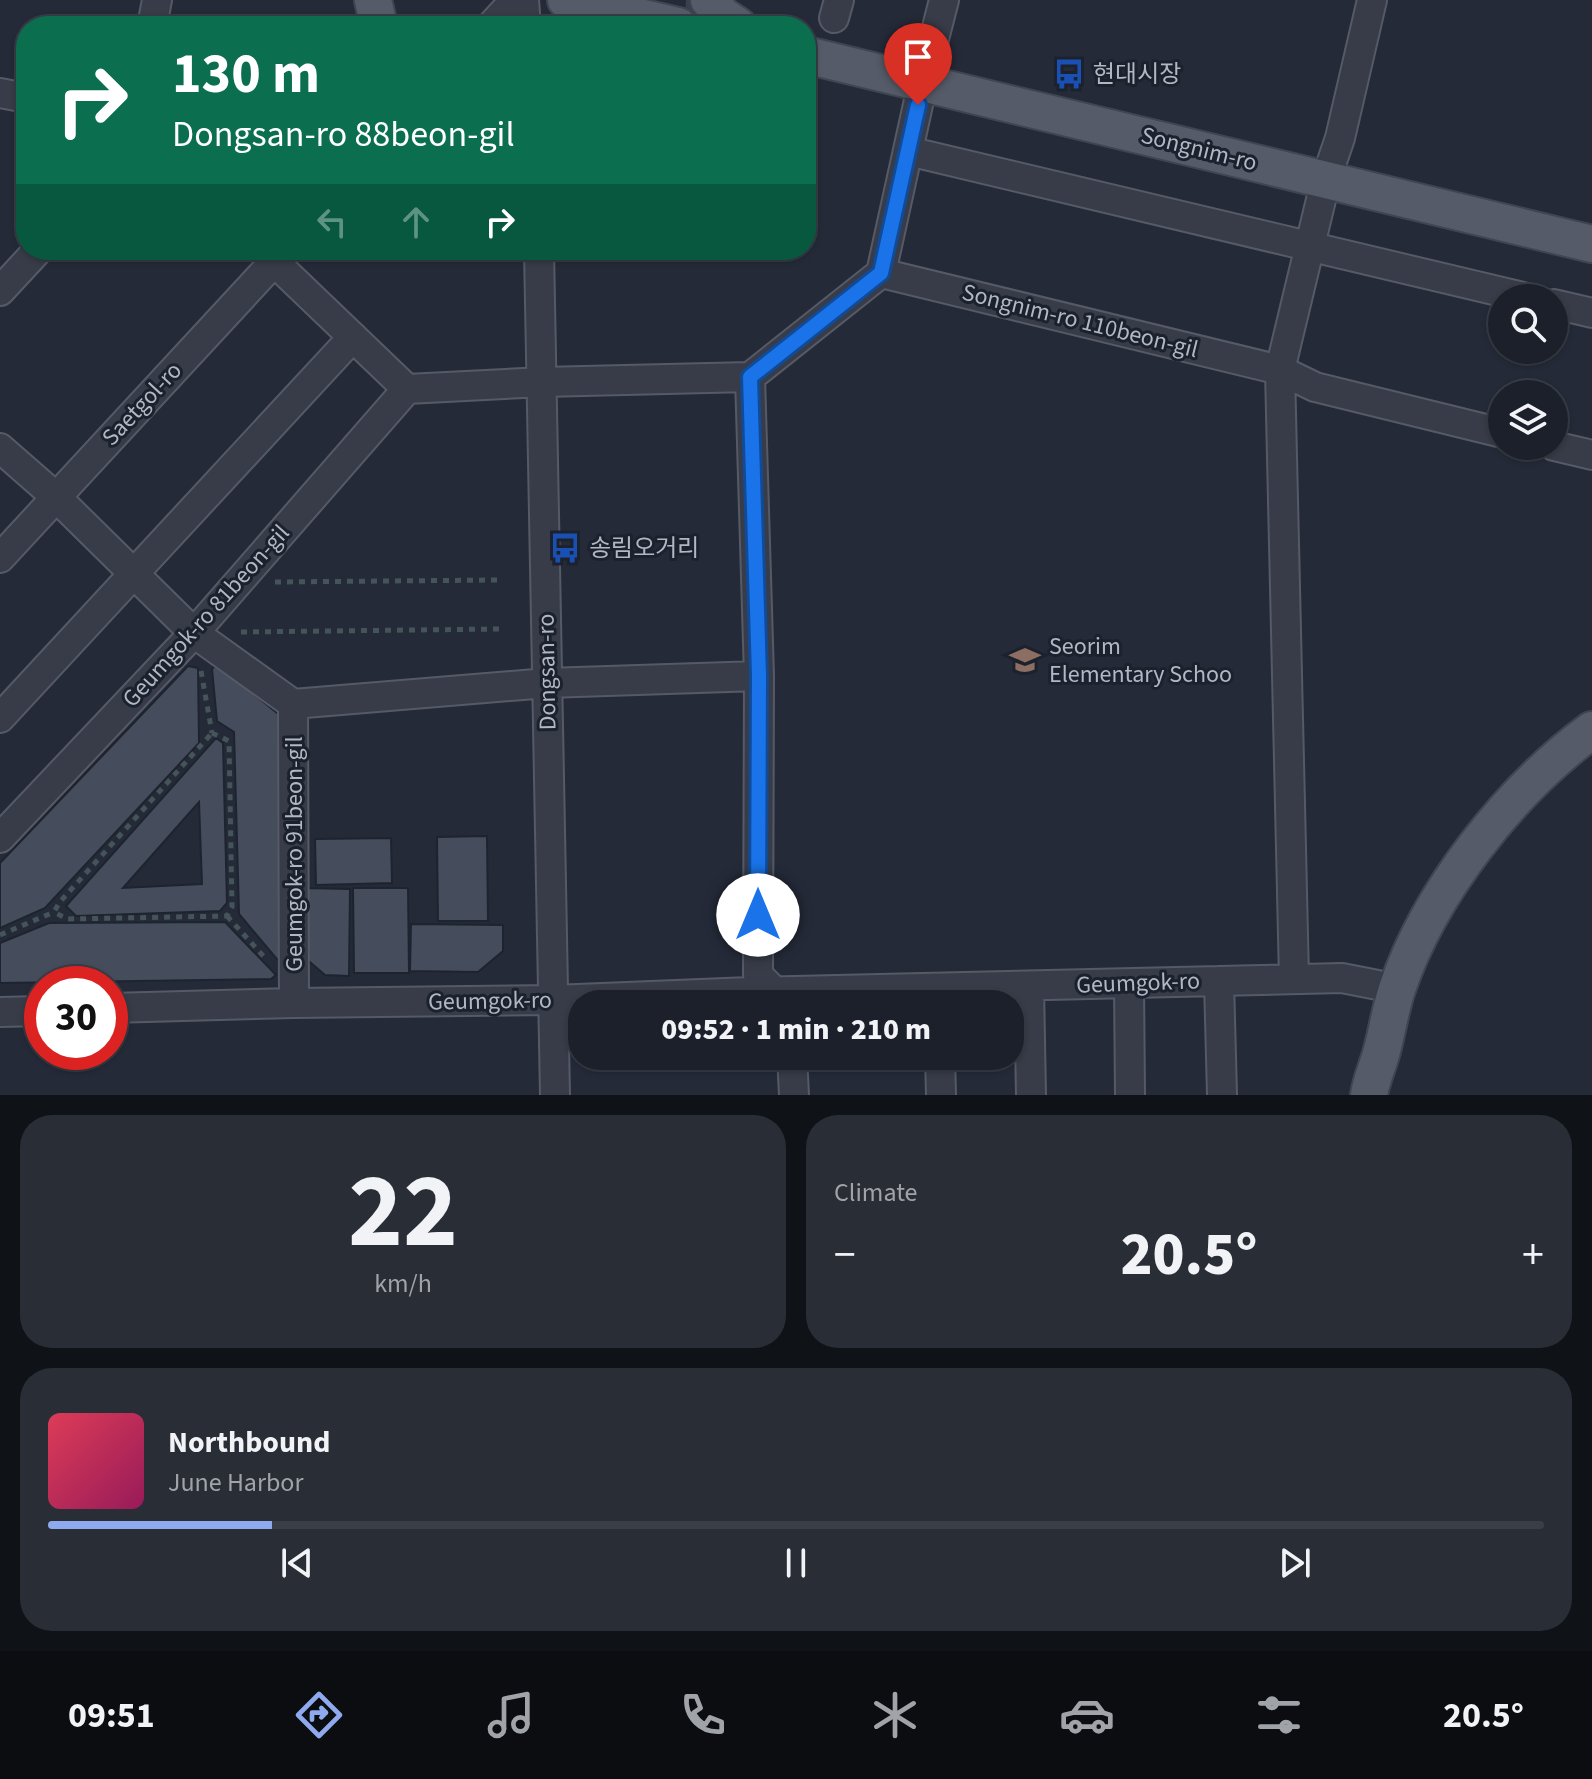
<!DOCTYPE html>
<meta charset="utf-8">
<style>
:root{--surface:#1b202a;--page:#282d36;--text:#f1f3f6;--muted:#a0a3a8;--line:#393e47;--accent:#8ea9ed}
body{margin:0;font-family:"Source Sans 3","Noto Sans KR",sans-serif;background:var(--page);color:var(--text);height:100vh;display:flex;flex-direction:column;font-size:30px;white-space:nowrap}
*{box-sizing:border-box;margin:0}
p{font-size:26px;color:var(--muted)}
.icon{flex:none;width:44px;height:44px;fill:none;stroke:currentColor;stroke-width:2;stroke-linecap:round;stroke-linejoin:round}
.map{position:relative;height:1095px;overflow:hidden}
.drawer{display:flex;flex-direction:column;gap:20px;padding:20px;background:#0f1217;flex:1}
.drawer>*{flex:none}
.banner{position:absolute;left:16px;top:16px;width:800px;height:244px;border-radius:32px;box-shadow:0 2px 6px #0004,0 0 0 2px var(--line);background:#0b6e4f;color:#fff;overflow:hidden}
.tools{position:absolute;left:1488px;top:284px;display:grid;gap:16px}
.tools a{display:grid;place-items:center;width:80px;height:80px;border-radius:50%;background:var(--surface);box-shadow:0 2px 6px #0004,0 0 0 2px var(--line);font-size:40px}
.speed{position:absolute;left:24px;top:966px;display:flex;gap:16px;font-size:40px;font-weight:700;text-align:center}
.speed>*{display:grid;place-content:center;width:104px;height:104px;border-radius:50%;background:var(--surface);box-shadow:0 2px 6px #0004,0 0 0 2px var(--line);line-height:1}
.speed .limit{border:12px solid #d22;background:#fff;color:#111}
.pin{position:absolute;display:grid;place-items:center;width:68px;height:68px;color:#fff;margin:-82px -34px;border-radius:50% 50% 50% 0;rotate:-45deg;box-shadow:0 0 8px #0007}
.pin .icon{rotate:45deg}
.me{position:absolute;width:88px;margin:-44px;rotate:0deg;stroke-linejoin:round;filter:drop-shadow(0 0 6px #0008)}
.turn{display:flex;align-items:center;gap:28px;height:168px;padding:0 24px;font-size:36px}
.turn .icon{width:104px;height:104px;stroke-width:2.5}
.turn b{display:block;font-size:56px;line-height:68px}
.lanes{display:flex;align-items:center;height:76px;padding:0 24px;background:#0003;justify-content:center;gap:40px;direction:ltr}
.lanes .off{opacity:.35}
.big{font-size:60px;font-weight:800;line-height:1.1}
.drawer .card{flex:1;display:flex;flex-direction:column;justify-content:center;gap:12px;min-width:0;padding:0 28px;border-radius:32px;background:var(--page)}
.drawer .dial{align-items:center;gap:0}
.dial b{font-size:104px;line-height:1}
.song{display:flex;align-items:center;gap:24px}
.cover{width:96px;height:96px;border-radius:12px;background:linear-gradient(135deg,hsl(350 70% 55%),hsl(330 70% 35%))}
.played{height:8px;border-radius:4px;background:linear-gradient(90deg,var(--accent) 15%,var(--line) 15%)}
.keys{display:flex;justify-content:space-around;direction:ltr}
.heat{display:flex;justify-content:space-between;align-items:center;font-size:44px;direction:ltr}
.drawer .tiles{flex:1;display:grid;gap:20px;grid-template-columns:1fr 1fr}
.card:last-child{grid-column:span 2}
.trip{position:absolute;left:568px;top:990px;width:456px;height:80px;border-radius:32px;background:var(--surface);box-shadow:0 2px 6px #0004,0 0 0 2px var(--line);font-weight:800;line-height:80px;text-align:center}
.tabs{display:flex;height:128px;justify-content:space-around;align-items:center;background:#0b0d11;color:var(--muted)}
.tabs .icon{width:56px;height:56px}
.tabs .selected{color:var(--accent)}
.tabs b{font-size:36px;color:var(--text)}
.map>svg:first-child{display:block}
.building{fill:#454d5c;stroke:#1e242f;stroke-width:2;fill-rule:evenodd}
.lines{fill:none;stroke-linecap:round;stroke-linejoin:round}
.minor-tunnel{stroke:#393f4d;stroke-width:28;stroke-dasharray:28 14;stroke-linecap:butt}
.minor-casing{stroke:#555a66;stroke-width:32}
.major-casing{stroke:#404651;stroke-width:40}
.path{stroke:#455458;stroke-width:5;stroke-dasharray:6 6;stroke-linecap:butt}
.minor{stroke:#373c48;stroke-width:28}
.major{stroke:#555b68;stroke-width:36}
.route-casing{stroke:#114b97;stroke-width:20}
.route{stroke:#1a73e8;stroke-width:14}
.labels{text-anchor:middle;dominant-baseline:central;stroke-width:6;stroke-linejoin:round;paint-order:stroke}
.poi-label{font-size:24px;fill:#b2b7c4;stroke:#1c222d;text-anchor:start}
.street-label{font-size:24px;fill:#b2b7c4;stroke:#1c222d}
</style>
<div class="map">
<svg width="1592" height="1095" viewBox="0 0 1592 1095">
<rect width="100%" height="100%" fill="#242a38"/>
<path class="building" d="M217,664L282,717L286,970L239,914L234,732L217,721L212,669Z
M188,666L198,668L199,743L45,908L0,928V863Z
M216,738L223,743L227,903L220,911L76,916L66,906ZM199,802L202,884L123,888Z
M487,836L488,921H438L437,837Z
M391,838L392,883L316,885L315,839Z
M305,888L350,889L349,976L325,975L304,957Z
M353,888H408L409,973H354Z
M225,922L276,975L271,979L0,983V943L49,923Z
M411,924L503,925V951L478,972L410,971Z"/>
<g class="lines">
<path class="minor-tunnel" d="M698,26L700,0"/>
<g class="minor-casing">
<path id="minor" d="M524,0L526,26
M834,18L839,0
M152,26L157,0
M491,26L515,0
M0,93L26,98
M908,151L1527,298
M262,250L407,389L542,382L750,377L881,273L923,82L944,0
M539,250L555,1095
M881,273L1280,370L1315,387L1502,433
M0,291L38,250
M1554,304L1592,313
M750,377L759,676L758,975L784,1001
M1554,446L1592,455
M0,448L56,497L194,633L293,704L547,683L759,676
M0,558L285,250
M293,704L294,1003
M0,718L353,337
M0,838L194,633L407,389
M1294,979L1280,370L1326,179L1340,138L1372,0
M1219,981L1222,1095
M1129,984L1130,1095
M1029,986L1031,1095
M110,1008L294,1003L553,1000L750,992L1342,978L1398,989
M0,1012L42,1011
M792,1056L794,1095
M940,1056L941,1095"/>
</g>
<g class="major-casing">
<path id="major" d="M373,0L379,26
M566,0L678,26
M709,0L723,16L738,26
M806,55L1592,244
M1369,1095C1371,1081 1377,1068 1381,1054C1387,1033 1390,1010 1397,989C1429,893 1510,790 1592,730"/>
</g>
<path class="path" d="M275,582L498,580
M241,632L500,629
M201,671L212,733
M212,733L229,741L232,907L227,916L67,919L54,912L59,903Z
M227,916L266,959
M0,935L54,912"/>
<use href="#minor" class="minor"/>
<use href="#major" class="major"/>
</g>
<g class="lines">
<g class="route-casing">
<path id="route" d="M758,915L759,676L750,377L881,273L918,105"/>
</g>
<use href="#route" class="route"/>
</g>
<defs>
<g id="bus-bare" transform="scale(2.4)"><path d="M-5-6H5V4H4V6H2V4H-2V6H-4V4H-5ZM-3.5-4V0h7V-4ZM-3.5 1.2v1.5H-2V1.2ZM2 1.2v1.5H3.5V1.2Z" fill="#1a4fb4" stroke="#1c222d" stroke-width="2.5" paint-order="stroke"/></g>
<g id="school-bare" transform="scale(2.4)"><path d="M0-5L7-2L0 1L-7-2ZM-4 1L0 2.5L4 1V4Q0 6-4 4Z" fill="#8d6e63" stroke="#1c222d" stroke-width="2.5" paint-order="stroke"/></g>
</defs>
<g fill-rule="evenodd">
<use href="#bus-bare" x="1069" y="74"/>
<use href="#bus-bare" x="565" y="548"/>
<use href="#school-bare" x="1025" y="660"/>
</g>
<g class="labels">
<g class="poi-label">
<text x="1093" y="74">현대시장</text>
<text x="589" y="548">송림오거리</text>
<text x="1049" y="646">Seorim<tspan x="1049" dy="28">Elementary Schoo</tspan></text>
</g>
<g class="street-label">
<text transform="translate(1199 149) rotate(14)">Songnim-ro</text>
<text transform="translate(1080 321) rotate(14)">Songnim-ro 110beon-gil</text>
<text transform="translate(142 404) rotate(-47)">Saetgol-ro</text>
<text transform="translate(206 616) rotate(-48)">Geumgok-ro 81beon-gil</text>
<text transform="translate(547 672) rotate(-91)">Dongsan-ro</text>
<text transform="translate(294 854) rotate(-90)">Geumgok-ro 91beon-gil</text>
<text transform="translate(1138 983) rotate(-2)">Geumgok-ro</text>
<text transform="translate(490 1001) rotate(-1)">Geumgok-ro</text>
</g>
</g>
</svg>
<div class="tools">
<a><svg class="icon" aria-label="search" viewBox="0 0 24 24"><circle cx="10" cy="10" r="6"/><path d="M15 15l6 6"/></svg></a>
<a><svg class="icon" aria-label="layers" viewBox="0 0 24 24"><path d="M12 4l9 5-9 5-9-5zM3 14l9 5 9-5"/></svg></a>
</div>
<div class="speed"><div class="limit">30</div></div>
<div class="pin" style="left:918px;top:105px;background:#d93025"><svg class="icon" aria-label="arrive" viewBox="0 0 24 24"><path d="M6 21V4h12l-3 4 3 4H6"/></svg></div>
<svg class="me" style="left:758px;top:915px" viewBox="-20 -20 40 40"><circle r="19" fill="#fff"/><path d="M0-13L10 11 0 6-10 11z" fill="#1a73e8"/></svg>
<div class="trip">09:52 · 1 min · 210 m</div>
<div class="banner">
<div class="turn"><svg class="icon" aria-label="right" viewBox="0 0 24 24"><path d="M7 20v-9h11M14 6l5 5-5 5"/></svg><div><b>130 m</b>Dongsan-ro 88beon-gil</div></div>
<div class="lanes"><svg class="icon off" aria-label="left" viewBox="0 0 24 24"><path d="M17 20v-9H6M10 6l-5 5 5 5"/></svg><svg class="icon off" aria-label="ahead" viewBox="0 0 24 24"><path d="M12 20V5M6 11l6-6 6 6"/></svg><svg class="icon" aria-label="right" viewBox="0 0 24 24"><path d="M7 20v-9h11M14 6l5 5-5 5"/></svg></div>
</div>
</div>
<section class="drawer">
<div class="tiles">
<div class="card dial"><b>22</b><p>km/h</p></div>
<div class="card"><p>Climate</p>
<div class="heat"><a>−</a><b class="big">20.5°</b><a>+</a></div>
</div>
<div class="card">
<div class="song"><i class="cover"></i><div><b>Northbound</b><p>June Harbor</p></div></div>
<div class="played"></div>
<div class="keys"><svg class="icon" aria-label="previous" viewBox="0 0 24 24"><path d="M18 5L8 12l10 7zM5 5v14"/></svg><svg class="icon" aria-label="pause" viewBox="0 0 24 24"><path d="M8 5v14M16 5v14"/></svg><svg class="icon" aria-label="next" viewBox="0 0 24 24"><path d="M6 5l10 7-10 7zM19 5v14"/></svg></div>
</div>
</div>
</section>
<nav class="tabs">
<b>09:51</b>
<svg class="icon selected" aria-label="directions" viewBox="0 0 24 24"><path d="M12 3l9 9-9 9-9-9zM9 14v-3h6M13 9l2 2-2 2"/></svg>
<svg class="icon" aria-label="music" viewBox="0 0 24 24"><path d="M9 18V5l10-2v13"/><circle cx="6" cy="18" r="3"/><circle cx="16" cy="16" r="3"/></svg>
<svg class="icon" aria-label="phone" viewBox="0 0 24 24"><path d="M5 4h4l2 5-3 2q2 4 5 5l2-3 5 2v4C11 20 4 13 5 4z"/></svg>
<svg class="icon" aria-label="climate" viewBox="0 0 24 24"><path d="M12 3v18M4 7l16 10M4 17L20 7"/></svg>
<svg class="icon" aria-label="car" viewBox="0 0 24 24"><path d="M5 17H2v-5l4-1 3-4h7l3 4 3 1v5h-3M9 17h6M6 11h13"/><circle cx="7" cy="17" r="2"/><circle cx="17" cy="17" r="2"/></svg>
<svg class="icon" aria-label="filters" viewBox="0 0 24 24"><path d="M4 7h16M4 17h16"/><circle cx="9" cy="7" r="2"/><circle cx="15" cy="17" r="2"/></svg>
<b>20.5°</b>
</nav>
